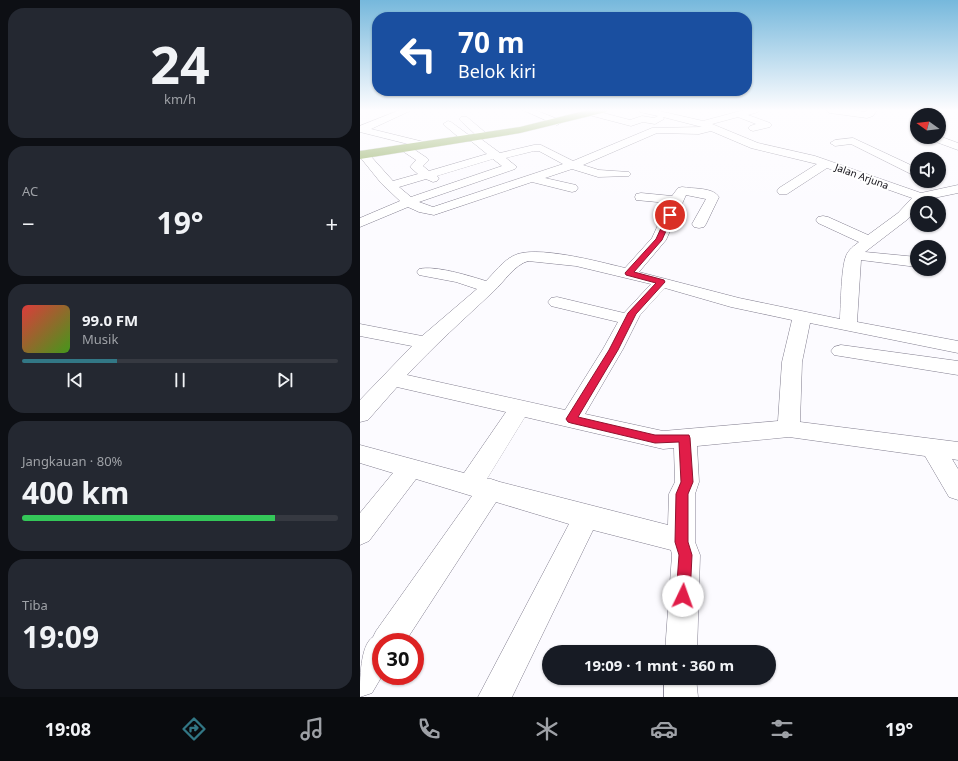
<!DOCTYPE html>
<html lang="id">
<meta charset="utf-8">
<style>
:root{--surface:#171b24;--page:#242831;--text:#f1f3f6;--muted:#9ea1a6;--line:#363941;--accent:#327785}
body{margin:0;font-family:"Noto Sans",sans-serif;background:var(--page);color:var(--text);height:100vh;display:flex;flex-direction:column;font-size:15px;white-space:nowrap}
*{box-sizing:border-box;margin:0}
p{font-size:13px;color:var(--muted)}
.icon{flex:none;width:22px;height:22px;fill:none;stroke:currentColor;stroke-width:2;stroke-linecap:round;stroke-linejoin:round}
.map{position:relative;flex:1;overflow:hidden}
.details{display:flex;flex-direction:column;gap:8px;padding:8px;background:#0d0f14;width:360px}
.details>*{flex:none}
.top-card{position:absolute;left:12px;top:12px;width:380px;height:84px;border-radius:16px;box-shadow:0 1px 3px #0004;background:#1a4fa0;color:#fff;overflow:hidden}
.needle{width:26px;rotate:285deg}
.buttons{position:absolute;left:550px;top:108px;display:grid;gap:8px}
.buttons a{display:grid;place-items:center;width:36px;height:36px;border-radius:50%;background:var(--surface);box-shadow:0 1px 3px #0004;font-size:20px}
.speed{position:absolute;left:12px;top:633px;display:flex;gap:8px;font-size:20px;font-weight:700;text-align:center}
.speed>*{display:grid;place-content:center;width:52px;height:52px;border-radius:50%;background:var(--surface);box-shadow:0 1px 3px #0004;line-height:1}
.speed .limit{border:6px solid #d22;background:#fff;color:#111}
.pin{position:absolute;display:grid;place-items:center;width:34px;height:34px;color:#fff;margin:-17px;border:2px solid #fff;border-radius:50%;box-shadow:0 1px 4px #0007}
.me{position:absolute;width:44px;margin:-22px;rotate:3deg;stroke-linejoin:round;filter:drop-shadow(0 0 3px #0008)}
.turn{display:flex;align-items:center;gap:14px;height:84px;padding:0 20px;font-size:18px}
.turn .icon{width:52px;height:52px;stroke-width:2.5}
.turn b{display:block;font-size:28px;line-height:34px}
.big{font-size:30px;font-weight:700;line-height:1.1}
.details .card{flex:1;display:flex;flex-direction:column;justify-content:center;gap:6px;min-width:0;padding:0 14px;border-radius:16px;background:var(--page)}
.details .dial{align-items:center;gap:0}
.dial b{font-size:52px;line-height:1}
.song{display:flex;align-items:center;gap:12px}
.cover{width:48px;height:48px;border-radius:6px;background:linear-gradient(135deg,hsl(0 70% 55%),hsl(100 70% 35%))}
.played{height:4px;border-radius:2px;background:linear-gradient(90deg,var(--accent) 30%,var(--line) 30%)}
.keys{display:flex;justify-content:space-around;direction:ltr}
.heat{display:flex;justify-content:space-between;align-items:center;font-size:22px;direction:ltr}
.charge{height:6px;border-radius:3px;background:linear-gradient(90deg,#34c759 80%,var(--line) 0)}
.trip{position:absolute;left:182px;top:645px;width:234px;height:40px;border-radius:20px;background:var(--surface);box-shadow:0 1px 3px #0004;font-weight:700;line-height:40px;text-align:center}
.tab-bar{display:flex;height:64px;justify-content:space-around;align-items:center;background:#090b0e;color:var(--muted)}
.tab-bar .icon{width:28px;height:28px}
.tab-bar .on{color:var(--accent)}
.tab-bar b{font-size:18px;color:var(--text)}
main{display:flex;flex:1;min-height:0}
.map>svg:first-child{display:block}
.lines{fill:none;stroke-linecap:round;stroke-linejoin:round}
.minor-casing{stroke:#827e8f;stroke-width:1}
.highway-casing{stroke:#d9d9da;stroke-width:1}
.minor{fill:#fff;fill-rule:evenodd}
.highway{fill:#8fac5e;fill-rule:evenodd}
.route{fill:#e11d48;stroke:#92132f}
.labels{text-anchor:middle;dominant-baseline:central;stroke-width:4;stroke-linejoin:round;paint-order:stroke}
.far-street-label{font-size:10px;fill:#131118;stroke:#fff}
</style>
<main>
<section class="details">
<div class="card dial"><b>24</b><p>km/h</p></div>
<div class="card"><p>AC</p>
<div class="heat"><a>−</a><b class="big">19°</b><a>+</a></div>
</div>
<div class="card">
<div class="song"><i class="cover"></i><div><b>99.0 FM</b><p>Musik</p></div></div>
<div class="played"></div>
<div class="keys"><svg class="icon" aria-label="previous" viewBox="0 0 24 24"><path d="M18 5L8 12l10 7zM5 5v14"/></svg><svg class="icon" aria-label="pause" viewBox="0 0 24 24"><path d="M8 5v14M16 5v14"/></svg><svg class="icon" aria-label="next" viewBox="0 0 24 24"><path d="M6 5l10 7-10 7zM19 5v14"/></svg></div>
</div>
<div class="card"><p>Jangkauan · 80%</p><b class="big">400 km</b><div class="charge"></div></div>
<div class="card"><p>Tiba</p><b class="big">19:09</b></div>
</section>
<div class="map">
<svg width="598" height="697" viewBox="0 0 598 697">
<rect width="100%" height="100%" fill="#fcfbff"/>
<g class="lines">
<g class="minor-casing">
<path id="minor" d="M40,110H52L11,129L64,142L65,144L64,146L60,147L0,132V126Z
M163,110H175L200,120L202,122L197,125L194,124Z
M232,110L270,120L282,116L294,118L298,116L280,112L279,110H295L343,121L384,110H399L398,112L388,115L410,123L412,125L410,127L393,131L390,130L388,128L390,126L396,124L378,117L352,124L398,143L455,156L561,193L598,185V193L564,200L562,203H557V208L548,219L505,252L557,257V267L501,260L497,322L598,341V353L450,323L442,362L440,422L598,442V460L592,459L598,469V500L589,497L565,456L429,437L337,446L339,482L335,494V542L340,555L337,652H305L312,555L311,550L233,530L152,697H118L209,524L136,502L45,642H21V676H22L12,693L0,697C0,680 0,645 13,637L16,631L112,496L56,479L9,541L0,545V513L33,473L0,463V445L104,473L146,412L37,387L8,420L0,422V400L52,346L0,336V324L62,336L117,289L96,282L59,275L57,272L59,269C75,265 110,276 126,281C134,273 143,261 153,256C174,244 240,262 265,268L292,238L308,203L276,200L275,197L276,194L281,193L312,196L318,188L322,187C333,189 353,187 359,197L346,224L344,227L339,228L334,227L332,224L346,199L326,195L306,240L279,272L379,298L480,319C481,303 481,269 486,256C489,249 494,246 499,242L458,223L456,220L458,217L463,216L468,217L508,235L538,213L552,198L467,168L427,194H419L417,191L419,188L457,164L391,148L351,131L339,134L297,133L223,165L239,170L269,172L271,174L269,176L238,177L212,169L185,178L216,185L218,188L216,191L212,192L172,182L74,215L59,212L48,207L0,227V218L40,201L21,183L0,157V151L7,152L33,181L58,174L50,167L56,160L41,150L40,148L41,146H49L67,158L69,160L63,166L69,171L127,154L111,141H103L83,124L88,121L91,122L110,136H117L101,121L99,119L101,117H107L127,134L128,136L127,138L121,139L140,153L174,145H181L213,161L292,128L342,127L303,117L304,119L295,124L283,122L271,126L229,115L227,113L229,111ZM174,151H179L203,164L73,207L59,202L155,169L157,167L146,158ZM133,159L142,166L51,197L39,187L66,179L73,182L77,181L79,178L77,176ZM168,261L216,266L291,284L264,313L197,297L191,298L188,302L191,306L258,322L243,349L205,410L47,375C75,345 104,319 134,291C144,282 154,265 168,261ZM305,288L371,307L432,320L422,362L418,421L303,431L225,414L263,349L280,315ZM165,417L303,449L314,448L315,482L309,494L308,525L140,482L131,479H127Z
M466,110H491L506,112L507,110H517L513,116L507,118L470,113Z
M579,136L598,143V150L568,139L567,137Z
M493,138L557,168V177L491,144L475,146L470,143L475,140Z
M481,345L598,361V375L474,355L471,351L474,347Z
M304,678H336L338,697H304Z"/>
</g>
<g class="highway-casing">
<path id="highway" d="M228,110H247L246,112L160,133L0,159V151L160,127Z"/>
</g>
<use href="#minor" class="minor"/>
<use href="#highway" class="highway"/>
</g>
<linearGradient id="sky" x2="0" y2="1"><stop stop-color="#76b8dc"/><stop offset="0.53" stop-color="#fefdff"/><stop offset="1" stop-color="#fefdff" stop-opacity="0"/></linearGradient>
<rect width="598" height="208" fill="url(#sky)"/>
<path class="route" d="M308,213L313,215L302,240L274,272L304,280L305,282L276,314L258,350L218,417L295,435H329L330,438L333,482L328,494V542L332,555L330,596L328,601L323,603L318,601L316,596L319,555L315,542L316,494L321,482L319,442L295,443L211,423L208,422L206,419L249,350L268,313L296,283L266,275L265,273L296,239Z"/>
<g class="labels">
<g class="far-street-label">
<text transform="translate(502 176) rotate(20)">Jalan Arjuna</text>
</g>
</g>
</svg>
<div class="buttons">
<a><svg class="needle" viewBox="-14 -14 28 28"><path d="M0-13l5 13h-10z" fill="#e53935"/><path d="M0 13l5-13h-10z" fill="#9ea1a6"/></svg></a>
<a><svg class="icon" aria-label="sound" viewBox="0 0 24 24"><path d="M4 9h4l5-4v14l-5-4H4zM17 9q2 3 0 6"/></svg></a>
<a><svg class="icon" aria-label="search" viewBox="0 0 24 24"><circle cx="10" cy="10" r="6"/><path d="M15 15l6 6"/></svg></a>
<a><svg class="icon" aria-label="layers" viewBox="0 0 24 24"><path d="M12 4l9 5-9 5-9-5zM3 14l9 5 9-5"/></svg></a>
</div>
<div class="speed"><div class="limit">30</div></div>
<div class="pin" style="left:310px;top:215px;background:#d93025"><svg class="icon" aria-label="arrive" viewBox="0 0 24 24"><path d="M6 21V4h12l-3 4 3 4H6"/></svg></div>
<svg class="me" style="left:323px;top:596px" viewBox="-20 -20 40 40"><circle r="19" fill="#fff"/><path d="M0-13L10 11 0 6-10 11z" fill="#e11d48"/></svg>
<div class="trip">19:09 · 1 mnt · 360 m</div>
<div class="top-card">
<div class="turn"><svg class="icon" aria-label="left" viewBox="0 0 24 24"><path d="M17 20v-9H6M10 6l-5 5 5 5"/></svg><div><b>70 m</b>Belok kiri</div></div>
</div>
</div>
</main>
<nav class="tab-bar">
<b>19:08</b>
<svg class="icon on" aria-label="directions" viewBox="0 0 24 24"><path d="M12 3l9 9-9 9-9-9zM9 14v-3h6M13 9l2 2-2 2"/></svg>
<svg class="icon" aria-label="music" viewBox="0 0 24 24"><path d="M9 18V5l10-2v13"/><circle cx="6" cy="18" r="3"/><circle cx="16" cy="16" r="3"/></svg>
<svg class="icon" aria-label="phone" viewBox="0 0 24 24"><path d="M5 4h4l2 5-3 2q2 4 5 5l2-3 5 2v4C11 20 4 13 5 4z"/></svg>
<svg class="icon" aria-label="climate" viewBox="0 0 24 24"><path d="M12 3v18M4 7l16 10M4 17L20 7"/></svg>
<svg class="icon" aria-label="car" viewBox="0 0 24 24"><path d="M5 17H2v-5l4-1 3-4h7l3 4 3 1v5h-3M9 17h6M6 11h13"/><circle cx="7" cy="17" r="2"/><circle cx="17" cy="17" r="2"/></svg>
<svg class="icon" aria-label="filters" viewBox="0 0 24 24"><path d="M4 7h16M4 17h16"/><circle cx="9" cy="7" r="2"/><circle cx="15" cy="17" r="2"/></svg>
<b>19°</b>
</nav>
